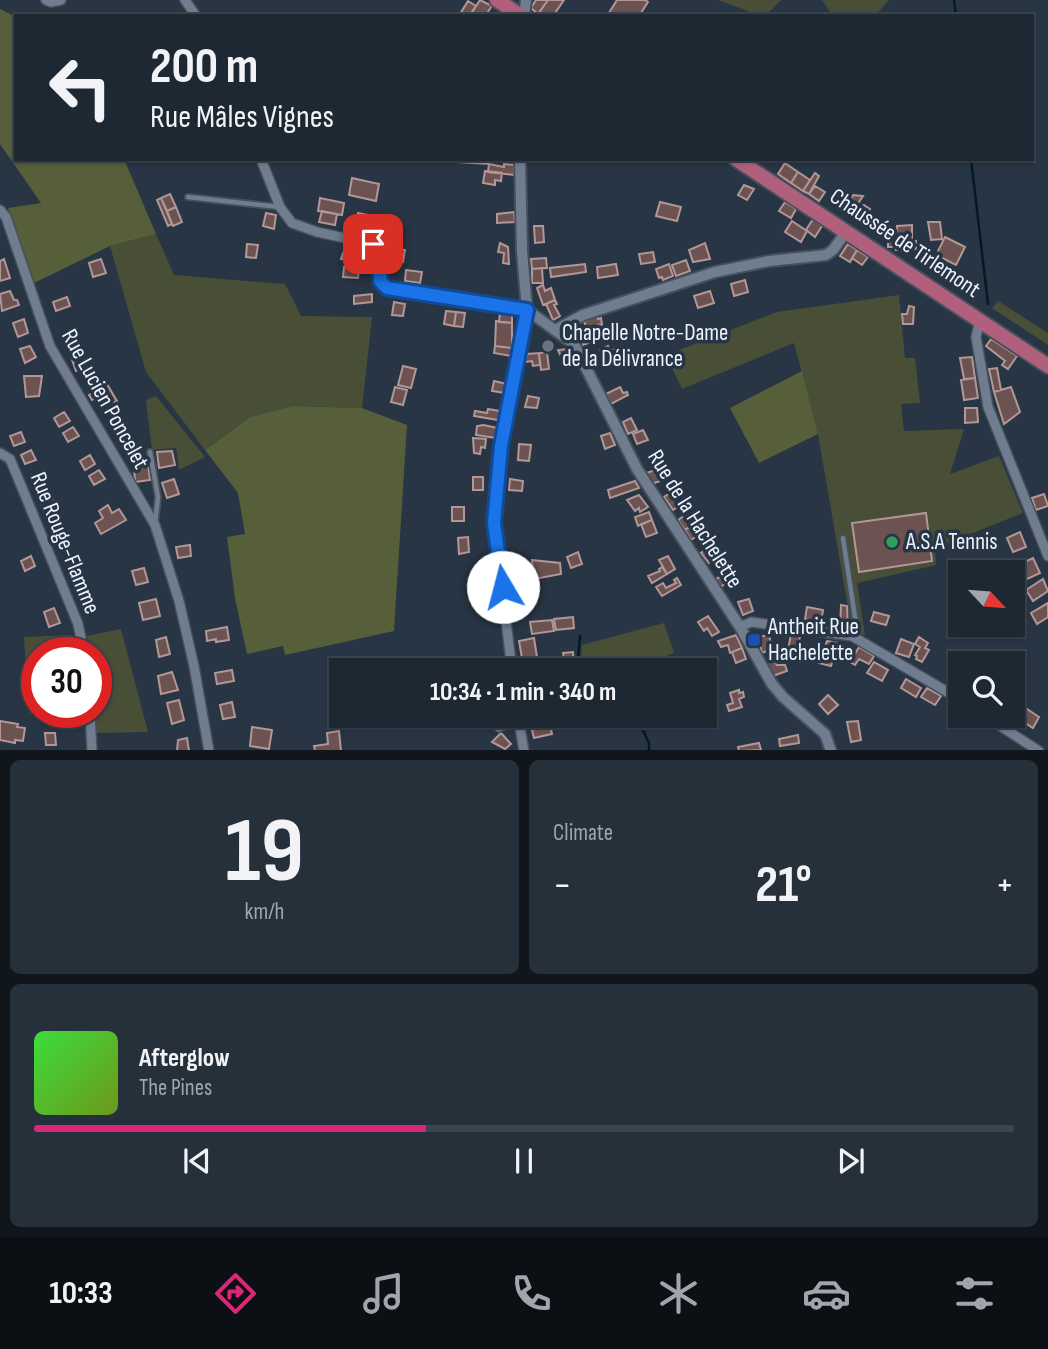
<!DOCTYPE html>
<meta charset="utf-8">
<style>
:root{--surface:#1e2833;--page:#26303b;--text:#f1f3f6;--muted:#a1a6ac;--line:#3c444e;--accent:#db2777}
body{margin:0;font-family:"Sofia Sans Condensed",sans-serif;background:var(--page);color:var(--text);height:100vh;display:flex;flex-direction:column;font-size:26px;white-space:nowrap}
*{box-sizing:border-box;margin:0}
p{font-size:23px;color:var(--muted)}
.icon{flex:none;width:38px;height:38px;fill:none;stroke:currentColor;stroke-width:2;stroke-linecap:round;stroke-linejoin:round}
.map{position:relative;height:750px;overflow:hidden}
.panel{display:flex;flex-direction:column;gap:10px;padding:10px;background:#10161c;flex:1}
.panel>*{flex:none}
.guide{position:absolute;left:14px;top:14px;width:1020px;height:147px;border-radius:0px;box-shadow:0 2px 5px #0004,0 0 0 2px var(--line);background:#1e2833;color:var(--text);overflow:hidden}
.needle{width:46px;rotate:116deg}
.buttons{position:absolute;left:948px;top:560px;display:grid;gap:14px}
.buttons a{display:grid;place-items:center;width:77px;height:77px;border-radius:0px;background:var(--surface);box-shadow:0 2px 5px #0004,0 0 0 2px var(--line);font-size:35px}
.speed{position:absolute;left:21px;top:637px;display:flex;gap:14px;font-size:35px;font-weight:700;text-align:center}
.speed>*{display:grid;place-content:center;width:91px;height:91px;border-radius:50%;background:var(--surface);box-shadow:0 2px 5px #0004,0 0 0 2px var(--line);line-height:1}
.speed .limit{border:10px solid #d22;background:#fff;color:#111}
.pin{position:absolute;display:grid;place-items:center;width:60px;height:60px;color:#fff;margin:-30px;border-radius:14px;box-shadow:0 4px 10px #0006}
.me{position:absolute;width:77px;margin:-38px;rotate:352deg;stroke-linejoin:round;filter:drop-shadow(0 0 5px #0008)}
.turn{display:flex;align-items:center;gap:24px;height:147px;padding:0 21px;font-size:32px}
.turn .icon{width:91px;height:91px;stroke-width:2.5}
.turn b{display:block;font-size:49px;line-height:60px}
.big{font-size:52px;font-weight:700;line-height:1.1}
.panel .card{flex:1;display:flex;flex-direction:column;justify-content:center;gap:10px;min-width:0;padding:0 24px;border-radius:10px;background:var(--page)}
.panel .dial{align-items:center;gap:0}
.dial b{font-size:91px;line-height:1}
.song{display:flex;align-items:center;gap:21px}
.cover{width:84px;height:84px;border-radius:10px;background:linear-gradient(135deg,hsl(120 70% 55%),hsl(80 70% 35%))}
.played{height:7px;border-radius:4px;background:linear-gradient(90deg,var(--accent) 40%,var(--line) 40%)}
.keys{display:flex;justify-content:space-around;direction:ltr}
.heat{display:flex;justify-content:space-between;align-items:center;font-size:38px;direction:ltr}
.panel .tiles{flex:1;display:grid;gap:10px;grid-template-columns:1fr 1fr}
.card:last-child{grid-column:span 2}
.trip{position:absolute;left:329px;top:658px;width:388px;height:70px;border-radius:0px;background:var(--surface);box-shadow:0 2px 5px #0004,0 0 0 2px var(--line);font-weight:700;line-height:70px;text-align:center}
.dock{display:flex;height:112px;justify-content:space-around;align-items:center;background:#0c1014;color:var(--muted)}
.dock .icon{width:49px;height:49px}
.dock .on{color:var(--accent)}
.dock b{font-size:32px;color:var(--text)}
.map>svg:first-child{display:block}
.green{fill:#484f36}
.forest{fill:#565f39}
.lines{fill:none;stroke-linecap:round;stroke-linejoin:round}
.stream{stroke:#021b23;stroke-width:2.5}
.building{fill:#6c5352;stroke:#b39796;stroke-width:2}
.service-casing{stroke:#45505d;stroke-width:8}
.minor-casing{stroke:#45505d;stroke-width:12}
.tertiary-casing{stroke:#45505d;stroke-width:14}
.primary-casing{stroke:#45505d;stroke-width:18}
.service{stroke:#6f7d8f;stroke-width:4.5}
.minor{stroke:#6f7d8f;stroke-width:9}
.tertiary{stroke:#6f7d8f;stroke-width:10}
.primary{stroke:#b0607c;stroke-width:14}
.route-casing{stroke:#114b97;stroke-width:18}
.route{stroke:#1a73e8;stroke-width:12}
.worship-dot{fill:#6b7280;stroke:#283544;stroke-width:2.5}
.leisure-dot{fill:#2e9e5b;stroke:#283544;stroke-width:2.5}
.transit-dot{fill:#1a4fb4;stroke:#283544;stroke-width:2.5}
.labels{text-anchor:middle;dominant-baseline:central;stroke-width:7;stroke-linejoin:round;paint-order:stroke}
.street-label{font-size:23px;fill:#ecf5ff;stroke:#283544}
.poi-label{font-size:23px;fill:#ecf5ff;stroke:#283544;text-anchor:start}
</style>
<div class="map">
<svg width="1048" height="751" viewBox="0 0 1048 751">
<rect width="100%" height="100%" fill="#283544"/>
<path class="green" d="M718,0H781L765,16H761Z
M822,0H889L875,16H833Z
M156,234L174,275L285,284L301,316L372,317L362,408L292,406L250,417L205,450L146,372L110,246Z
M899,295L905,358H915L920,403L901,404L904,431L964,429L950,474L999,456L1023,513L935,548L936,565L857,583L865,635L852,631L818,434L794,343L682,389L666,355L777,312Z
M998,301L1048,333V345L992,308Z
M156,396L205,457L179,470L176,448L152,450L146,400Z
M664,623L674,653L630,670H583L581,666L582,645Z
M121,629L148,732L96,733V653H91L87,636Z
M72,635L73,653H37V712H63L29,715L24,637Z"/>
<path class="forest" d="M0,9L16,17V159H124L156,234L110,246L34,283L8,208L41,203L0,144Z
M802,371L818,434L759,463L730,408Z
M292,406L362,408L407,425L394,631L285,655L283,646L247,654L235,598L227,537L245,534L238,493L205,450L250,417Z"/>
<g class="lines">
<path class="stream" d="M954,0L956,16
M971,159L988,304
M580,636L578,658L585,670
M636,716L649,743V751"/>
</g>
<path class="building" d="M480,0L492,6L485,16L471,14Z
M536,0H548L538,14L531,8Z
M548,0H564L553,16H541L538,14Z
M617,0H645L648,2L639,16H607Z
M468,1L476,6L469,16H463L460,14Z
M457,159H489V164L457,162Z
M785,163L798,172L791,183L778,174Z
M489,164L504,167V164L514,165V175L488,172Z
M485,171L502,173L501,181L495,180V185L483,183Z
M798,172L810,180L803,191L791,183Z
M815,173L819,176L809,194L803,191Z
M352,178L379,184L376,201L349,195Z
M744,185L754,189L747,200L738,195Z
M815,186L825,192L819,201L809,194Z
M170,194L176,207L167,211L161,198Z
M853,195L863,196L857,205L861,208L864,205L870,209L862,223L850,215L854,208L850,205L852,203L850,201Z
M161,198L172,224L168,226L157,200Z
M320,198L344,203L342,215L318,211Z
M660,202L681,207L677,221L656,216Z
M785,202L796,209L791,218L779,211Z
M176,207L182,222L173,226L167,211Z
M322,211L337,214L335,225L319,222Z
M514,212L515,222L497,223V214Z
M266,213L276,215L274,229L263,226Z
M358,213L373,216L371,227L356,224Z
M813,219L822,226L815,237L806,230Z
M792,221L807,231L801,242L785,232Z
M928,222H940L942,239L931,240Z
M912,225V242L916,241V249L896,250V245V247H888V236H891V231H897V226Z
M534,226H543L544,242L535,243Z
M945,237L965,247L956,265L936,255Z
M500,243L508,247L509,264L503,263L504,253L498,252Z
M705,243L710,259L693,262L689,250Z
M247,244L258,245L256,258L246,257Z
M848,244L857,250L850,262L840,256Z
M392,248L405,250L403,262L387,259Z
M857,250L868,257L862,265L852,258Z
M653,252L655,262L641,264L639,254Z
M343,253L367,259L366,264L341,259Z
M546,258L547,268L532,269L531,259Z
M4,259L10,278L0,281V261Z
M101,259L106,273L93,277L89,263Z
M686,260L690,271L676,276L672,265Z
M585,264L586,272L551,277L550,268Z
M616,264L618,275L598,278L597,267Z
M669,264L673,276L663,280L662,277L659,278L656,269Z
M344,267L359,268L358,278L343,277Z
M542,268L543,283H532V269Z
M406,270L422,272L420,283L405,281Z
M745,280L748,292L734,296L731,284Z
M543,285L545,291L551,288L555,300L543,305L537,288Z
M10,291L14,300H17L19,305L2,311L0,294Z
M710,291L714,303L698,308L694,296Z
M372,294V302L354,304V296Z
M67,297L70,306L56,311L53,302Z
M555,300L557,304L554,305L560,316L553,320L546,304Z
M394,302L405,304L403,316L392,315Z
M909,306L914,307L913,324H903L902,314H907Z
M446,311L456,312L454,326L444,324Z
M456,312L465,313L463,327L454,326Z
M500,312L512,313V323L499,322Z
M596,315L598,319L601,318L602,324L588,329L584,322Z
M24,319L28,333L18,337L13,323Z
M496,321L512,323V348L495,346Z
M601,324L604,330L590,336L594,341L583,345L577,333Z
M991,339L1017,356L1008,369L1002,365L1005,361L986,346Z
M30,346L36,357L25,363L20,349Z
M495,346L512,348L511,356L494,353Z
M608,346L610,351L615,349L619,356L606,362L600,350Z
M568,349L571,350L575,360L565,365L558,350Z
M547,352L549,369L541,370L539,353Z
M539,353L540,365L533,366L532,361L525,362L527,354Z
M80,354L87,362L83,363L85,368L76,371L71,357Z
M972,357L975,378L964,379L960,358Z
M403,366L416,369L411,388L398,385Z
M997,368L1001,390L994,392L989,369Z
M24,376H42L39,396L26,397Z
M975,378L978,398L964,400L961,380Z
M494,381L507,384L505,393L492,391Z
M107,384L117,401L108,406L101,395L92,400L89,395Z
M395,387L407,390L403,405L391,402Z
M620,387L623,393L627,392L628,395L611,404L606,394Z
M1011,387L1020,412L1004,424L994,392Z
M528,396L539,398L537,408L525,407Z
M965,408H977L978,422L965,423Z
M488,409L500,411L498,420L474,416L475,411L487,413Z
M64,412L70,421L59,427L54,418Z
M631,418L637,430L628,434L623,422Z
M483,425L498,428L496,438L476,435L477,426Z
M73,427L79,436L68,442L63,433Z
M643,430L648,440L637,444L633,434Z
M21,432L25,442L14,446L10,436Z
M610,433L615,445L605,449L601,436Z
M473,438L486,439L485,448L481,447L480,454L474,453Z
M519,444L531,445L529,461L518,460Z
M31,450L36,460L25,464L21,455Z
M172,451L175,465L159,468L157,452Z
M90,455L95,464L85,470L80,461Z
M148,462L150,480L135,482L134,466Z
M659,469L663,480L652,484L646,473Z
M99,470L105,479L94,485L89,476Z
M473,477H483V490H473Z
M174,479L179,494L167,498L162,483Z
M510,479L523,481L522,491L509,490Z
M635,481L639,488L610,498L608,490Z
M674,490L683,503L673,510L664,497Z
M49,491L53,501L42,505L38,495Z
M1044,494L1048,506L1036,510L1032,498Z
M639,495L648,507L640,512L639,508L635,511L627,500Z
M108,505L112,513L119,509L126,520L101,534L95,523L103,518L99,511Z
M452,507H464V521H452Z
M649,512L652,520L638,526L635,517Z
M690,512L693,517L689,520L692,525L685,530L678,520Z
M926,513L932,561L859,572L852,523Z
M652,520L657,533L646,537L641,524Z
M695,523L701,534L691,540L685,530Z
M63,524L67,534L56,539L52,529Z
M1020,532L1026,547L1013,552L1007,538Z
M468,537L469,552L459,554L458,538Z
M190,545L191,556L178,558L176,547Z
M710,546L718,557L709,563L701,553Z
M578,552L582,564L571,568L567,557Z
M31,556L35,566L25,571L21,561Z
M668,556L675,569L667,574L659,560Z
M1033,558L1040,573L1025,580L1018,565Z
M532,560L560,563L561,574L534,579Z
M662,567L667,574L652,583L648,576L660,571L659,569Z
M144,568L148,582L136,585L132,571Z
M515,569L518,582L508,585L505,572Z
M729,572L733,580L720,587L716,579Z
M677,578L681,585L662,596L656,587L663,583L666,588L676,583L674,580Z
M1043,579L1048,591L1033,601L1026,590Z
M156,599L160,616L143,620L139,603Z
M749,599L753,611L743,615L738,602Z
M1048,603V617L1037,624L1031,613Z
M841,605L847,606L848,629H840Z
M807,607L823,610L821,622L805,619Z
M54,608L60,623L49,627L44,612Z
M874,612L889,616L886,625L871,621Z
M708,616L719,632L712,636L707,628L704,631L698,622Z
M573,617L574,628L556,630L554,619Z
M552,620L554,631L532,634L530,622Z
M227,627L229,640L216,642V639L207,641L206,631Z
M791,634L800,635L798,651L788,650Z
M736,635L742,648L730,653L728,645L721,647L718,641Z
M769,635L772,649L762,653L757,637Z
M166,637L170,654L159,657L156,640Z
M919,637L928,643L925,648L929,650L922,662L916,659L917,656L915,655L920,647L915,644Z
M534,638L539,670H524L519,641Z
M901,639L914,644L909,657L896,653Z
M827,641L839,643L831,666L819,663Z
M859,647L874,656L869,664L859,659L855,665L850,662Z
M742,648L746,659L736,663L732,652Z
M953,651L966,663H961V672L957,678L947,671L953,663L947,659Z
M573,652L574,666L578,665V670H568L567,666H565L563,653Z
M773,660L777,665H785L787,671L773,676L766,664Z
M874,662L888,670L882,681L867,673Z
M232,670L234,681L217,684L215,673Z
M172,672L178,690L161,694L158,676Z
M906,679L921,688L916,697L901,688Z
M927,688L941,696L935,705L921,697Z
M739,690V693L743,692L744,697L739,699L742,707L729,711L727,705L733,703L730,693Z
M828,695L838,705L828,714L819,704Z
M179,700L184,720L172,724L167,703Z
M232,702L235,717L223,719L220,705Z
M1021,705L1039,717L1033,728L1014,716Z
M51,715H70V723L52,725Z
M964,716H974L980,719L975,728L961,721Z
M0,721L18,724L17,727L25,728L23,741L15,740V743L0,740Z
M858,721L861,740L851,742L847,722Z
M550,725L552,734L534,738L532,730Z
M252,727L272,730L269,749L250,746Z
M339,731L341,751H315L314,746L328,744L327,733Z
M45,733H55L56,745H46Z
M501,733L511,744L505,749L492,742Z
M798,735L799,743L780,746L779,739Z
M187,738L189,751H177L178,740Z
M759,743L761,750L739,751L738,747Z"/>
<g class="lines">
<g class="service-casing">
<path id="service" d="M188,197L280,207
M150,452L158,497L155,524
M843,538L858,637"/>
</g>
<g class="minor-casing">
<path id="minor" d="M46,0L51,2L61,0
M185,0L196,16
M261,159L280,207L292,223L317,232L373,244L381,249L380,281L387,288L527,310L501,446L494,523L512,670
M0,210L6,217L50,346L155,525L179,601L194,666L209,751
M980,320L976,337L988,407L1048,556
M0,453L10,459L25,495L78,624L84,653
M740,627L751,622L852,636L961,700
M90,712L92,751
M518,716L524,751
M985,716L1039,751
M499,727L518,718"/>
</g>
<g class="tertiary-casing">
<path id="tertiary" d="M524,16L526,0
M520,159L522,251L527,310L574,344L637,469L740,627L772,684L783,697L825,734L831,751
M557,329L583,315L715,272L769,261L826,255L833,250L846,232"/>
</g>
<g class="primary-casing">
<path id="primary" d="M497,0L521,16
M736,159L1048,366"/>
</g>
<use href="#service" class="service"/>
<use href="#minor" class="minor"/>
<use href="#tertiary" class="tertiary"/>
<use href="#primary" class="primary"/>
</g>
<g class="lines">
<g class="route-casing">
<path id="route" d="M373,244L381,249L380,281L387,288L527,310L501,446L494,523L503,587"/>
</g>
<use href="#route" class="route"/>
</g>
<circle class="worship-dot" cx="548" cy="346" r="7"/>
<circle class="leisure-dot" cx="892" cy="542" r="7"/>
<rect class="transit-dot" x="747" y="633" width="14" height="14" rx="3.5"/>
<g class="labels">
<g class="street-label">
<text transform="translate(905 243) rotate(34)">Chaussée de Tirlemont</text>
<text transform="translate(105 399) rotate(61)">Rue Lucien Poncelet</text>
<text transform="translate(695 519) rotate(58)">Rue de la Hachelette</text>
<text transform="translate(65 543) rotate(68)">Rue Rouge-Flamme</text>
</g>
<g class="poi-label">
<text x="562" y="333">Chapelle Notre-Dame<tspan x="562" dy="26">de la Délivrance</tspan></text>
<text x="906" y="542">A.S.A Tennis</text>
<text x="768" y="627">Antheit Rue<tspan x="768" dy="26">Hachelette</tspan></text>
</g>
</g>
</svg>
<div class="buttons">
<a><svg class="needle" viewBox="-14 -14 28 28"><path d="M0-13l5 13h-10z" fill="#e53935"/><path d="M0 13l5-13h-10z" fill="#a1a6ac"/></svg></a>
<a><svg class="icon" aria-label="search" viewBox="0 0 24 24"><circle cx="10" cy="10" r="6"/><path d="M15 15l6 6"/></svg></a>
</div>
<div class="speed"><div class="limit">30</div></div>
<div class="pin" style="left:373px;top:244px;background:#d93025"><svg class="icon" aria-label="arrive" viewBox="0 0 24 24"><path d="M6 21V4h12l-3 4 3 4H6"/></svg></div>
<svg class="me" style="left:503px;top:587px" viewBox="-20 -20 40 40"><circle r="19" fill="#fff"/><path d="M0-13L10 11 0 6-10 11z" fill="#1a73e8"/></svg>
<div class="trip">10:34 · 1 min · 340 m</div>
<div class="guide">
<div class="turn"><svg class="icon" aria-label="left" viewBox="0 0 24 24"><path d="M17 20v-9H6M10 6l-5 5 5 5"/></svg><div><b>200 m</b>Rue Mâles Vignes</div></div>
</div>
</div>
<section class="panel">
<div class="tiles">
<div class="card dial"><b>19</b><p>km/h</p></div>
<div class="card"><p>Climate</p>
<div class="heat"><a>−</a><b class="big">21°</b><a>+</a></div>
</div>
<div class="card">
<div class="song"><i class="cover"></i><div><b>Afterglow</b><p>The Pines</p></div></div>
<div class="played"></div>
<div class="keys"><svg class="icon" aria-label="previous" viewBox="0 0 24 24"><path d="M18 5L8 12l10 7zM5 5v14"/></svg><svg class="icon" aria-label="pause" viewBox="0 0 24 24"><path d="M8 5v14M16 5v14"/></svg><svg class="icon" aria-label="next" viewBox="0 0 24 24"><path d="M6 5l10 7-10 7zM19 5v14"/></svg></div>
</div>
</div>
</section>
<nav class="dock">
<b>10:33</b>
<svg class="icon on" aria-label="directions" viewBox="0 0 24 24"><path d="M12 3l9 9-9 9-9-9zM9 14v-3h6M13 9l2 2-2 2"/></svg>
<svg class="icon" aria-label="music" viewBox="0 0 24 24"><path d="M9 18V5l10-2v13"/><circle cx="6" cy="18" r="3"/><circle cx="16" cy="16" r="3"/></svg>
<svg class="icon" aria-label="phone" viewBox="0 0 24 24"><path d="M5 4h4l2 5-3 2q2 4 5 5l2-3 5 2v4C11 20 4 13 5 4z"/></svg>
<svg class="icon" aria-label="climate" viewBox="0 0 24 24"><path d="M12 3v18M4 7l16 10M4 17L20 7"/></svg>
<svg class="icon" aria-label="car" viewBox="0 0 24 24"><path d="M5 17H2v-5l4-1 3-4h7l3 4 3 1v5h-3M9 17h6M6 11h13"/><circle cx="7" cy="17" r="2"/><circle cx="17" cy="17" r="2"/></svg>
<svg class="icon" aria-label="filters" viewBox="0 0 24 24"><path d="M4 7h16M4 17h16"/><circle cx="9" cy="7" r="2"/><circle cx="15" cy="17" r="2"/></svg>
</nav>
